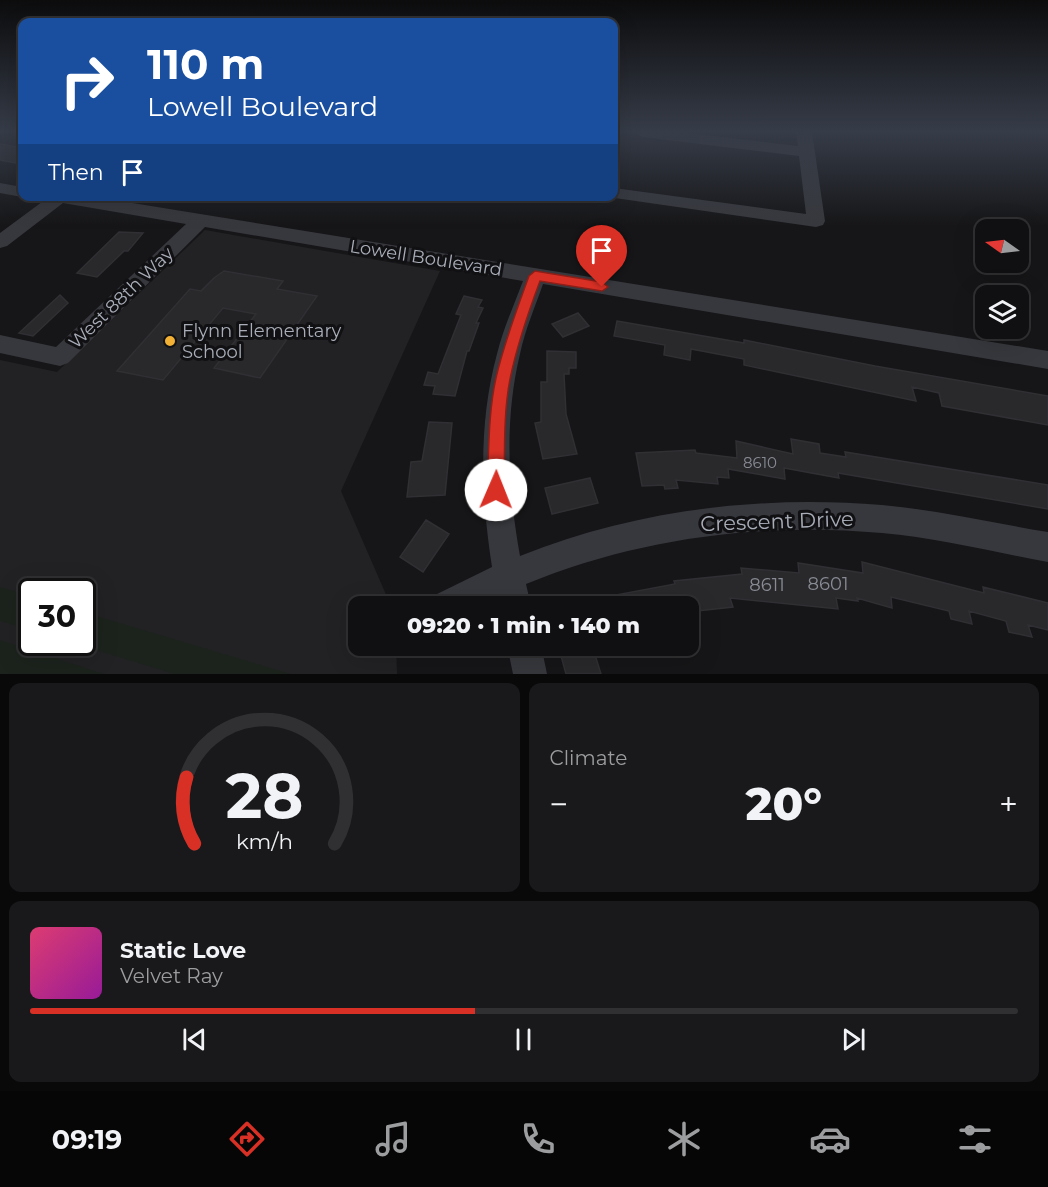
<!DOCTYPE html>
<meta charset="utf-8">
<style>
:root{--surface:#101012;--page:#19191b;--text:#f1f3f6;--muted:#9c9d9f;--line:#303032;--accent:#d93025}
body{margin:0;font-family:Montserrat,sans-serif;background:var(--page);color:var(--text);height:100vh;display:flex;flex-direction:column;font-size:22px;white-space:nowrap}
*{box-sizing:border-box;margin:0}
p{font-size:20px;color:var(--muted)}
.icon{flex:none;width:33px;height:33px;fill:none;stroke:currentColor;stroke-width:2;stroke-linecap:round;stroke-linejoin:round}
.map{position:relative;height:674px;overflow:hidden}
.sheet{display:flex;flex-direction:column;gap:9px;padding:9px;background:#09090a;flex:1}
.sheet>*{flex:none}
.hud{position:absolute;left:18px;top:18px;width:600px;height:183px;border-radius:12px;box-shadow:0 6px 24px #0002,0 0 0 2px var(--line);background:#1a4fa0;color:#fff;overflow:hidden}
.needle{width:39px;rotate:284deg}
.fabs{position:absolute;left:975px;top:219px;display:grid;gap:12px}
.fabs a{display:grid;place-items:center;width:54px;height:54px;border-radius:12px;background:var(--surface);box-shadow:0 6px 24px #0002,0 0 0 2px var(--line);font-size:30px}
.speed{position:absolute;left:18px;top:578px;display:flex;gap:12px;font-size:30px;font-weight:700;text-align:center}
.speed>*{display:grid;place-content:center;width:78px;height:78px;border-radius:50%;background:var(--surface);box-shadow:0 6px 24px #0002,0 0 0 2px var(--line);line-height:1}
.speed .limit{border:3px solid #111;border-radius:9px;background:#fff;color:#111}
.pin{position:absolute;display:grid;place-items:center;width:51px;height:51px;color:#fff;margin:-62px -26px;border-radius:50% 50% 50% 0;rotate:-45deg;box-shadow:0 0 6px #0007}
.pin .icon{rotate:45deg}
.me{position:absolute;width:66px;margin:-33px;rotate:1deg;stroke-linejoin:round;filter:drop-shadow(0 0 4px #0008)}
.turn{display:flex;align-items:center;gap:21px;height:126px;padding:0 30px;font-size:27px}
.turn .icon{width:78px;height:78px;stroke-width:2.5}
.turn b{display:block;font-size:42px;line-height:51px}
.then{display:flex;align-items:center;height:57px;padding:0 30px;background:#0003;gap:12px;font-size:22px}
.big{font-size:45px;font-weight:800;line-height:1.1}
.sheet .tile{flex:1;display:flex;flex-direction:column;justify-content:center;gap:9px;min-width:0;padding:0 21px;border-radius:12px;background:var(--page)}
.sheet .dial{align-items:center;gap:0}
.dial svg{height:156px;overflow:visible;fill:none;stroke:var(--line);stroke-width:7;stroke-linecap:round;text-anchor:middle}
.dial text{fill:var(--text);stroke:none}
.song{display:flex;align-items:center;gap:18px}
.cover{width:72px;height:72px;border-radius:9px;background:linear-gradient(135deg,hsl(340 70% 55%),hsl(300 70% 35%))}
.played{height:6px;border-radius:3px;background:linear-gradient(90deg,var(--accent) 45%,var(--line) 45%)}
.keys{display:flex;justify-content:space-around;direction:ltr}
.heat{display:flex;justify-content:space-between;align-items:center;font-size:33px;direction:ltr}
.sheet .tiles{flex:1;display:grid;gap:9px;grid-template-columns:1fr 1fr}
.tile:last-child{grid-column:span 2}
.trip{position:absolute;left:348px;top:596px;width:351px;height:60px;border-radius:12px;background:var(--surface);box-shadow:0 6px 24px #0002,0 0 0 2px var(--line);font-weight:800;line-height:60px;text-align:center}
.tab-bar{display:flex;height:96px;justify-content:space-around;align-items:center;background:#060607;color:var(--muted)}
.tab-bar .icon{width:42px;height:42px}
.tab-bar .current{color:var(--accent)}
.tab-bar b{font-size:27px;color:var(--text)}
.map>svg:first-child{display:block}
.built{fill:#222225;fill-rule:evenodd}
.green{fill:#1c231d}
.building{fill:#29292c;stroke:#303034;stroke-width:1.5}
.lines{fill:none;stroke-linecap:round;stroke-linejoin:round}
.minor{fill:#37383d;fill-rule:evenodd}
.route{fill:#d93025;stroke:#8d1f18;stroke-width:1.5}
.poi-dot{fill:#f2b134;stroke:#111113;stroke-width:2}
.labels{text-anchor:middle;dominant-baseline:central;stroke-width:6;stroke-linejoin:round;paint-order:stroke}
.number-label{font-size:15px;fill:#888b94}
.street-label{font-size:18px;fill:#a8adb8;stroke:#111113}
.poi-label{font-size:18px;fill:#a8adb8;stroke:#111113;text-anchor:start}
.near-number-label{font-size:18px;fill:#888b94}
.near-street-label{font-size:21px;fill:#a8adb8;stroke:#111113}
</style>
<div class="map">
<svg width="1048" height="674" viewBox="0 0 1048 674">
<rect width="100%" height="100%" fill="#161618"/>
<path class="built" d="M205,230L440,271L341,491L391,606H358V645H396L397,674H0V360L57,372ZM32,591H82V642H32Z"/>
<path class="green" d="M0,587L31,596V630L0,621Z
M83,612L291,674H174L70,642H82Z
M0,640L104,674H0Z"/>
<path class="building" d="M0,144L22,148V164L0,160Z
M119,232L143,233L128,251H124L97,277L77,273Z
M224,271L283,281L277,289L317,296L260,378L214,368L256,314L223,308L163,380L117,371L190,289L201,291L214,278Z
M60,295L68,303L33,336L19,333Z
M464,296L482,300L478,307L483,308L476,323H479L469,351H467L455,396L433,394L435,386L424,385L428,372L438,374L461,315L456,314Z
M578,313L589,326L563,337L552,324Z
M617,321L744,343V340L875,366L1048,396V425L942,406L939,393L912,387L916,401L744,365V359L691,349L690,360L664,355L665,345L614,336Z
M547,351L576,352V368H569V374H564L566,414L577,454L543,459L535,423L541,422V382H547Z
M429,422L452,423L445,495L407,497L411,462L422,461Z
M791,439L819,444L820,453L846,457L845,452L1048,485V509L838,473L839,478L784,468L785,479L728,469L729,478L717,477L718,484L676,480L678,488L665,489L664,485L642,486L636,453L695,450L696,453L737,458L736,441L793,454Z
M590,478L598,503L552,514L545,488Z
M426,520L449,534L423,572L400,557Z
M862,562L984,593L983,587L1048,603V630L1028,625L1032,637L1009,632L1006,621L969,611L972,624L951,619L949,611L891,597L892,608L857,598L858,601L836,598L838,609L730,598L733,607L688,612V606H589V600L675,584L674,581L742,574L741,568L799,573L798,563L863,573Z
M558,645H592L601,674H566Z"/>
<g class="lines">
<path class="minor" d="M634,132H681L798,146L796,132H812L825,221L823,225L816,227L608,197L614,196V188L806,214L799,156L642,137Z
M0,183L22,187V196H25L22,197L0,193Z
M45,196H89L1048,351V369L543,284C535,307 525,330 520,354C504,420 508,489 520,556C635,510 759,495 882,505C938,510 993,523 1048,532V562C993,552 938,538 882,533C762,522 638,538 526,584L531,606H499L497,597L479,606H430L435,595L492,567C481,496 478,424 497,354C503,329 514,305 523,281L205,227L68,363L60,366L0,353V335L56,347L186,224L63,203L7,246L0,248V233L46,199Z
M507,645H541L547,674H513Z"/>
</g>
<linearGradient id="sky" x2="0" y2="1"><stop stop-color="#0c0c0d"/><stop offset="0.58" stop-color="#363c48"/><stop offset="1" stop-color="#363c48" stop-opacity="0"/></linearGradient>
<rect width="1048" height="226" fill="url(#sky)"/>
<path class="route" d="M535,271L602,282L608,287L602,291L540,281C528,313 517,345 510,379C503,415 505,453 504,490L502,496L496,498L490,496L487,490C489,453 488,414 496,378C504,343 517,309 529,276Z"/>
<circle class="poi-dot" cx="170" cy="341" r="6"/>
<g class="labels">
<g class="number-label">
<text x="760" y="462">8610</text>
</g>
<g class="street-label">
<text transform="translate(426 258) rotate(9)">Lowell Boulevard</text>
<text transform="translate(121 298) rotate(-44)">West 88th Way</text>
</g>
<g class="poi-label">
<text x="182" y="331">Flynn Elementary<tspan x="182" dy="21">School</tspan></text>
</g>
<g class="near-number-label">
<text x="828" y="584">8601</text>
<text x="767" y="585">8611</text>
</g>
<g class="near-street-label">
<text transform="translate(777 521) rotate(-2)">Crescent Drive</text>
</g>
</g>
</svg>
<div class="fabs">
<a><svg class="needle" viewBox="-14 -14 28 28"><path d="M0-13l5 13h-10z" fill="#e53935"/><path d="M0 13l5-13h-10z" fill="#9c9d9f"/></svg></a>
<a><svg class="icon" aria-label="layers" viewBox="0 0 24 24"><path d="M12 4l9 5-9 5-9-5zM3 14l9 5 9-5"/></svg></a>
</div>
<div class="speed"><div class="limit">30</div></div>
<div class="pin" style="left:602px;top:287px;background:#d93025"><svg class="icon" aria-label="arrive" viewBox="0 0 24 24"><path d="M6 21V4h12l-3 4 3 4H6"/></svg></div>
<svg class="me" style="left:496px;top:490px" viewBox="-20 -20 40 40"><circle r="19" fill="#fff"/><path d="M0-13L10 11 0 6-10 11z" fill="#d93025"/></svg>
<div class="trip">09:20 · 1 min · 140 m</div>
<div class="hud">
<div class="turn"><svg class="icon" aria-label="right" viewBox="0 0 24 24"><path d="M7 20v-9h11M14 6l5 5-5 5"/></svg><div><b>110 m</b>Lowell Boulevard</div></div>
<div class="then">Then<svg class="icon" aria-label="arrive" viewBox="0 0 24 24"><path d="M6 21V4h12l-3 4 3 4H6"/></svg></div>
</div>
</div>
<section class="sheet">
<div class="tiles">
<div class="tile dial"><svg viewBox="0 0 100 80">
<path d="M14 69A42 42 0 1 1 86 69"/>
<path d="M14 69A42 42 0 0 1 10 35" stroke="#d93025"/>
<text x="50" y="56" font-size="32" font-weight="700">28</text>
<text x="50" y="72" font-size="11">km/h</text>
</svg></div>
<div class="tile"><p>Climate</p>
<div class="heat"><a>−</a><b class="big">20°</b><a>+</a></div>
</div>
<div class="tile">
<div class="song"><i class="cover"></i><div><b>Static Love</b><p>Velvet Ray</p></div></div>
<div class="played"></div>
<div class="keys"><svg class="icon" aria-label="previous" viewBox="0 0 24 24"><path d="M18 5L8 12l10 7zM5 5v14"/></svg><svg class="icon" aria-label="pause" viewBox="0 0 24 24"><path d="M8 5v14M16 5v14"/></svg><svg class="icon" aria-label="next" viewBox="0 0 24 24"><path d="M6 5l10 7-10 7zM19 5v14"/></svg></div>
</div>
</div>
</section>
<nav class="tab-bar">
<b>09:19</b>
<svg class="icon current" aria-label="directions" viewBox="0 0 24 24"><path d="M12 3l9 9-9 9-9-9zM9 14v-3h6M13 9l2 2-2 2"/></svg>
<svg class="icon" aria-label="music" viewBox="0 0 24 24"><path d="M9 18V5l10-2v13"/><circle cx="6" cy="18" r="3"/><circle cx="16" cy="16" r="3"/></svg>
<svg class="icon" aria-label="phone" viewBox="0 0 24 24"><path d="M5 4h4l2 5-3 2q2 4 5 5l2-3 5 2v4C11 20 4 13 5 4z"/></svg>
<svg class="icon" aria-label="climate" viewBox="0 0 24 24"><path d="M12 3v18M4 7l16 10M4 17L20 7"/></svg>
<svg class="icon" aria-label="car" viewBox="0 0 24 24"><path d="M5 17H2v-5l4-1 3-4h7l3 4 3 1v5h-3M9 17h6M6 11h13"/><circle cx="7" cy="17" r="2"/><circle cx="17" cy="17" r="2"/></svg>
<svg class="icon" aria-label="filters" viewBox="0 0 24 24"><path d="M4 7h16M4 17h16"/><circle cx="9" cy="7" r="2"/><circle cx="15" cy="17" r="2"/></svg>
</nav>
